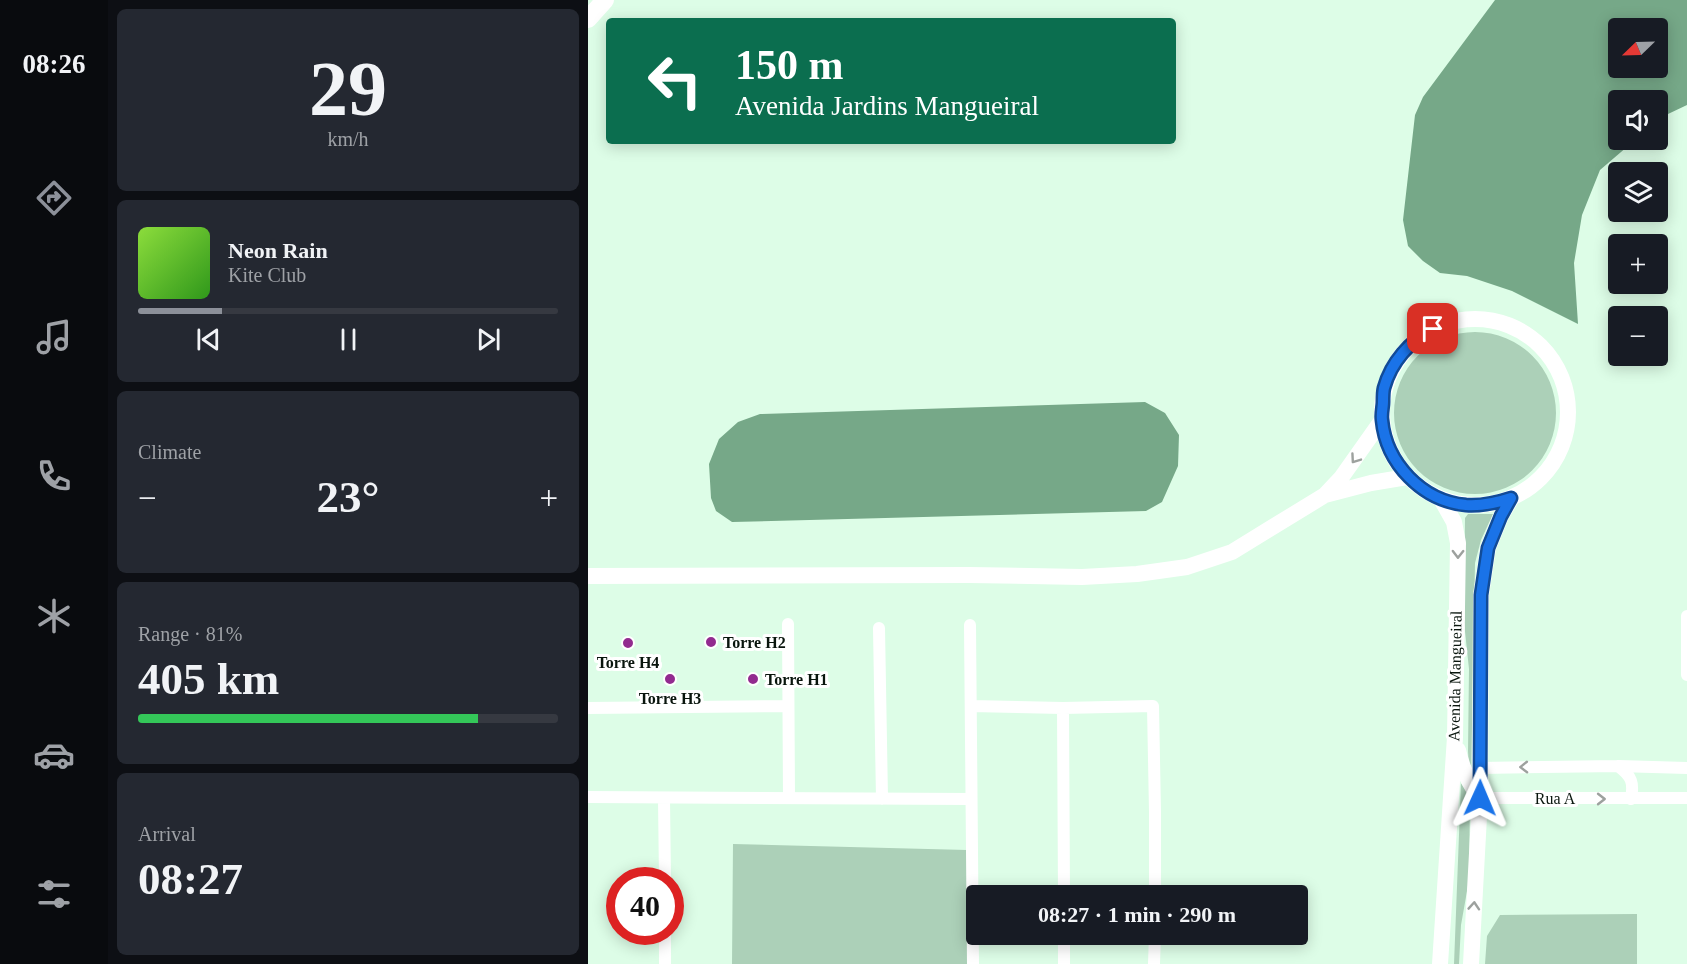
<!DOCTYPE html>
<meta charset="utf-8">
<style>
:root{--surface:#171b24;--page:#242831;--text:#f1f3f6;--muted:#9ea1a6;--line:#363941;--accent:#8c9099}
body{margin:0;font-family:Georgia,serif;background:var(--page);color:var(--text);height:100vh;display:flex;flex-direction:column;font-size:22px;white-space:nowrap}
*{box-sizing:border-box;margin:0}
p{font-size:20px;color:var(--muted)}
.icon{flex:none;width:33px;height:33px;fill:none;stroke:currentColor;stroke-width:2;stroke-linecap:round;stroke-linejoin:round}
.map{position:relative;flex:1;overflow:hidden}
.details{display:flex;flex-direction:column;gap:9px;padding:9px;background:#0d0f14;width:480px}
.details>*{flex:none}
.guide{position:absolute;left:18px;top:18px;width:570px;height:126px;border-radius:6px;box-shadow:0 3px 15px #0003;background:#0b6e4f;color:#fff;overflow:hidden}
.needle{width:39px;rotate:247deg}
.controls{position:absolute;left:1020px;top:18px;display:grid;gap:12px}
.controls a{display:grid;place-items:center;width:60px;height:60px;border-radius:6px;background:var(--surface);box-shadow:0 3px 15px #0003;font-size:30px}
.speed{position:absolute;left:18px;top:867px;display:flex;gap:12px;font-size:30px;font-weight:700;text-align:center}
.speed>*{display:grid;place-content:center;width:78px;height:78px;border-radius:50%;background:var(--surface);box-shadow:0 3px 15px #0003;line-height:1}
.speed .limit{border:9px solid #d22;background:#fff;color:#111}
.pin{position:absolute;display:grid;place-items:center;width:51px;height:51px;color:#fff;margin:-26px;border-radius:12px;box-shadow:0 3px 9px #0006}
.me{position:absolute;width:66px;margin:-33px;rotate:1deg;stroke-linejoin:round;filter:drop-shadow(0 0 4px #0008)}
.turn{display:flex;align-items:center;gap:21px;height:126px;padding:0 30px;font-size:27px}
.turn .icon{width:78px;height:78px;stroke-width:2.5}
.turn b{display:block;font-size:42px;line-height:51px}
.big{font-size:45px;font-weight:700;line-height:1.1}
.details .widget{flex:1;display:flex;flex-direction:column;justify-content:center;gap:9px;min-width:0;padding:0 21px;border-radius:9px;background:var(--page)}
.details .dial{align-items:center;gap:0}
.dial b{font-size:78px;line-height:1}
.song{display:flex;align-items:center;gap:18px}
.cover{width:72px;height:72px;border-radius:9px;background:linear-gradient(135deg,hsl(90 70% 55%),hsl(110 70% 35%))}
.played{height:6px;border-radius:3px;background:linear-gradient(90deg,var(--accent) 20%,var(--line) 20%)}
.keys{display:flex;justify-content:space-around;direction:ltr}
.heat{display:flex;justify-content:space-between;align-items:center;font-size:33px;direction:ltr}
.charge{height:9px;border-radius:4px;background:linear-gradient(90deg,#34c759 81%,var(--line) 0)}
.trip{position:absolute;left:378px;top:885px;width:342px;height:60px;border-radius:6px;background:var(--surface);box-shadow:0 3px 15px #0003;font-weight:700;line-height:60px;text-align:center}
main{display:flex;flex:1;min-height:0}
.tab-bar{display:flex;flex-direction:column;width:108px;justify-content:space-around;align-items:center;background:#090b0e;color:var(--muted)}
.tab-bar .icon{width:42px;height:42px}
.tab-bar .current{color:var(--accent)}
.tab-bar b{font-size:27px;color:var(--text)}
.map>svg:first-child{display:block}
.green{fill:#acd0b8}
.water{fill:#76a888;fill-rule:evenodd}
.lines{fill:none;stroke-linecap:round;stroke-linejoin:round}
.street{stroke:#fff;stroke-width:12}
.secondary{stroke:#fff;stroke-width:16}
.primary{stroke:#fff;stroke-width:18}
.oneway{stroke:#9da19e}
.route-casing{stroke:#114b97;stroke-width:15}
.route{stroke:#1a73e8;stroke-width:10}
.poi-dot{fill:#922b8f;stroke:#fff;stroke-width:2}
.labels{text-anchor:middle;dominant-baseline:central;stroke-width:6;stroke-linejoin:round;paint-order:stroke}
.poi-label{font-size:16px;font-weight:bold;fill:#09150d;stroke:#fff;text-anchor:start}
.street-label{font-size:16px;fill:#09150d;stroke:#fff}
</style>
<main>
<nav class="tab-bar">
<b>08:26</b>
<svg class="icon current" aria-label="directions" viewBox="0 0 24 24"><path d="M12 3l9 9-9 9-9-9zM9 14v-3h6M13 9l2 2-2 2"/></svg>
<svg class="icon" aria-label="music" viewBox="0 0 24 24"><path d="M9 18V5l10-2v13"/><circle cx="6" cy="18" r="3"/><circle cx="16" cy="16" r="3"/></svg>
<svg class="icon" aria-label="phone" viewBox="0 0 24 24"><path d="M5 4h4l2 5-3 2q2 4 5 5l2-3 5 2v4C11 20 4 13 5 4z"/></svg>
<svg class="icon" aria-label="climate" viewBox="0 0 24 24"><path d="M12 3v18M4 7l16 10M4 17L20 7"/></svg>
<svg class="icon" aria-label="car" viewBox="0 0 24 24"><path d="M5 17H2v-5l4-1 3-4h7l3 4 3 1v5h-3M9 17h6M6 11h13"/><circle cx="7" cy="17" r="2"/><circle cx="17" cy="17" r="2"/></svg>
<svg class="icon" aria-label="filters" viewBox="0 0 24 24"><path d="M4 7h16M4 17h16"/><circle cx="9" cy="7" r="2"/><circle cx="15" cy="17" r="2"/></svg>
</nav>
<section class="details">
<div class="widget dial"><b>29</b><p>km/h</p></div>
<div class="widget">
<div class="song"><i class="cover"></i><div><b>Neon Rain</b><p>Kite Club</p></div></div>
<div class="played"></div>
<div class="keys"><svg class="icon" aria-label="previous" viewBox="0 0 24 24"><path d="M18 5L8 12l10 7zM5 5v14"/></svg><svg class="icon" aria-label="pause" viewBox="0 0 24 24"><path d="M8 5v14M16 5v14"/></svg><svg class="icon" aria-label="next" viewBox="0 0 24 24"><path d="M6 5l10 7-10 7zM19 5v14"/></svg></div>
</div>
<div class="widget"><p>Climate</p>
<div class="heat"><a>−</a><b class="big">23°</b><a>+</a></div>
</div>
<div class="widget"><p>Range · 81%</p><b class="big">405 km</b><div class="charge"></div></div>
<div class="widget"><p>Arrival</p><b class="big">08:27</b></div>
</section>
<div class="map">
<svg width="1099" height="964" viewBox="0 0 1099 964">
<rect width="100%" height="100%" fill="#ddfde7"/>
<path class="green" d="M806 413a81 81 0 1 1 162 0a81 81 0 1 1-162 0Z
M880,514H905L893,540L887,563L883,780L881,769L880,751L881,669L876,622L877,518Z
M873,783L882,796L881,880L873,925L871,964H866Z
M145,844L379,850V964H144Z
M1049,914V964H897L899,936L912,915Z"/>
<path class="water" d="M907,0H1099V105L1080,114L1070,121V100H1030V140H1047L1012,170L994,215L986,263L990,324L924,291L879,276L852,273L835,261L820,246L815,220L827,115L835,97ZM1030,28H1070V68H1030Z
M557,402L577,413L591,435L590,466L574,502L558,511L144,522L128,511L123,498L121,464L131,439L150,422L172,414Z"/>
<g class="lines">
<path class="street" d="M1099,616V675
M200,624L201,798
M382,625L385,964
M291,628L294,799
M383,706L475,708L565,706L567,812V896
M0,708L200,706
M475,708L476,896
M1030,766C1044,776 1046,783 1043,799
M892,768L1030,766L1099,768
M0,797L383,799
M892,798H1099
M76,799L77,880
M476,934V964
M77,964V932
M566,964L567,934"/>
<path class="secondary" d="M794 412a93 93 0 1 1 186 0a93 93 0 1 1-186 0Z
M737,495L783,483L819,477
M0,576L381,575L494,577L549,574L599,567L644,552L737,495L753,478L794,420
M870,750C874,768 880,783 892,798
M852,964L867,737L870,543L866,522L853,499
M883,964L892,798L893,595L900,548L913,516L923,499"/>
<path class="primary" d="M0,19L17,0"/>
</g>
<defs><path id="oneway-chevron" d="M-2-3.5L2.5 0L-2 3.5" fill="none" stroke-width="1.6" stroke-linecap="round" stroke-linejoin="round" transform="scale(1.5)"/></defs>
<g class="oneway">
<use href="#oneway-chevron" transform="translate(767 459) rotate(125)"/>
<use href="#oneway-chevron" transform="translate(870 554) rotate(91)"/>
<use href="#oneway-chevron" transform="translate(936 767) rotate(179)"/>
<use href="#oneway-chevron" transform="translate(1013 799)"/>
<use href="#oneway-chevron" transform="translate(886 906) rotate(-86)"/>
</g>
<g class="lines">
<g class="route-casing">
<path id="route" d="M845,329C822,341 803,362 796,388C795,392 795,397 795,402C795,407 793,414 794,420C798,463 834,501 878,505C893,506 908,503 923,498L913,516L900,548L893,595L892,798"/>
</g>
<use href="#route" class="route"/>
</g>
<g class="poi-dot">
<circle cx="123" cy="642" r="6"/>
<circle cx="40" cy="643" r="6"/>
<circle cx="82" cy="679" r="6"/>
<circle cx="165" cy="679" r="6"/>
</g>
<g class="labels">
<g class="poi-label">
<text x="135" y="642">Torre H2</text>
<text x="40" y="662" text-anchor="middle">Torre H4</text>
<text x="177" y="679">Torre H1</text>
<text x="82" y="698" text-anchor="middle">Torre H3</text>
</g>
<g class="street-label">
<text transform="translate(867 676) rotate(-89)">Avenida Mangueiral</text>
<text x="967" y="798">Rua A</text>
</g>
</g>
</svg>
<div class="controls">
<a><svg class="needle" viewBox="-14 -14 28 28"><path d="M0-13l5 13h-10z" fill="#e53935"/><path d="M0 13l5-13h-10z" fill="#9ea1a6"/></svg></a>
<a><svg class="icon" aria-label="sound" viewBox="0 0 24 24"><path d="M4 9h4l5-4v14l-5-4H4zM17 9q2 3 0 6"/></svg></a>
<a><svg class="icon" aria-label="layers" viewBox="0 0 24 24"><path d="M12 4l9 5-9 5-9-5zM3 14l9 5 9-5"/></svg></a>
<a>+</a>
<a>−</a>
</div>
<div class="speed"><div class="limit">40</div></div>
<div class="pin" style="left:845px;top:329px;background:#d93025"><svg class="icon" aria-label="arrive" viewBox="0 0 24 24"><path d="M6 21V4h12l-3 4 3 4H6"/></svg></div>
<svg class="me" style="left:892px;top:798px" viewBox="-20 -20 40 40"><path d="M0-17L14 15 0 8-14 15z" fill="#1a73e8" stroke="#fff" stroke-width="4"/></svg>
<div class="trip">08:27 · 1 min · 290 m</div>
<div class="guide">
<div class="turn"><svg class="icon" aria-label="left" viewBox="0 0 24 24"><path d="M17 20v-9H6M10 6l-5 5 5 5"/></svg><div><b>150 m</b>Avenida Jardins Mangueiral</div></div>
</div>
</div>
</main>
